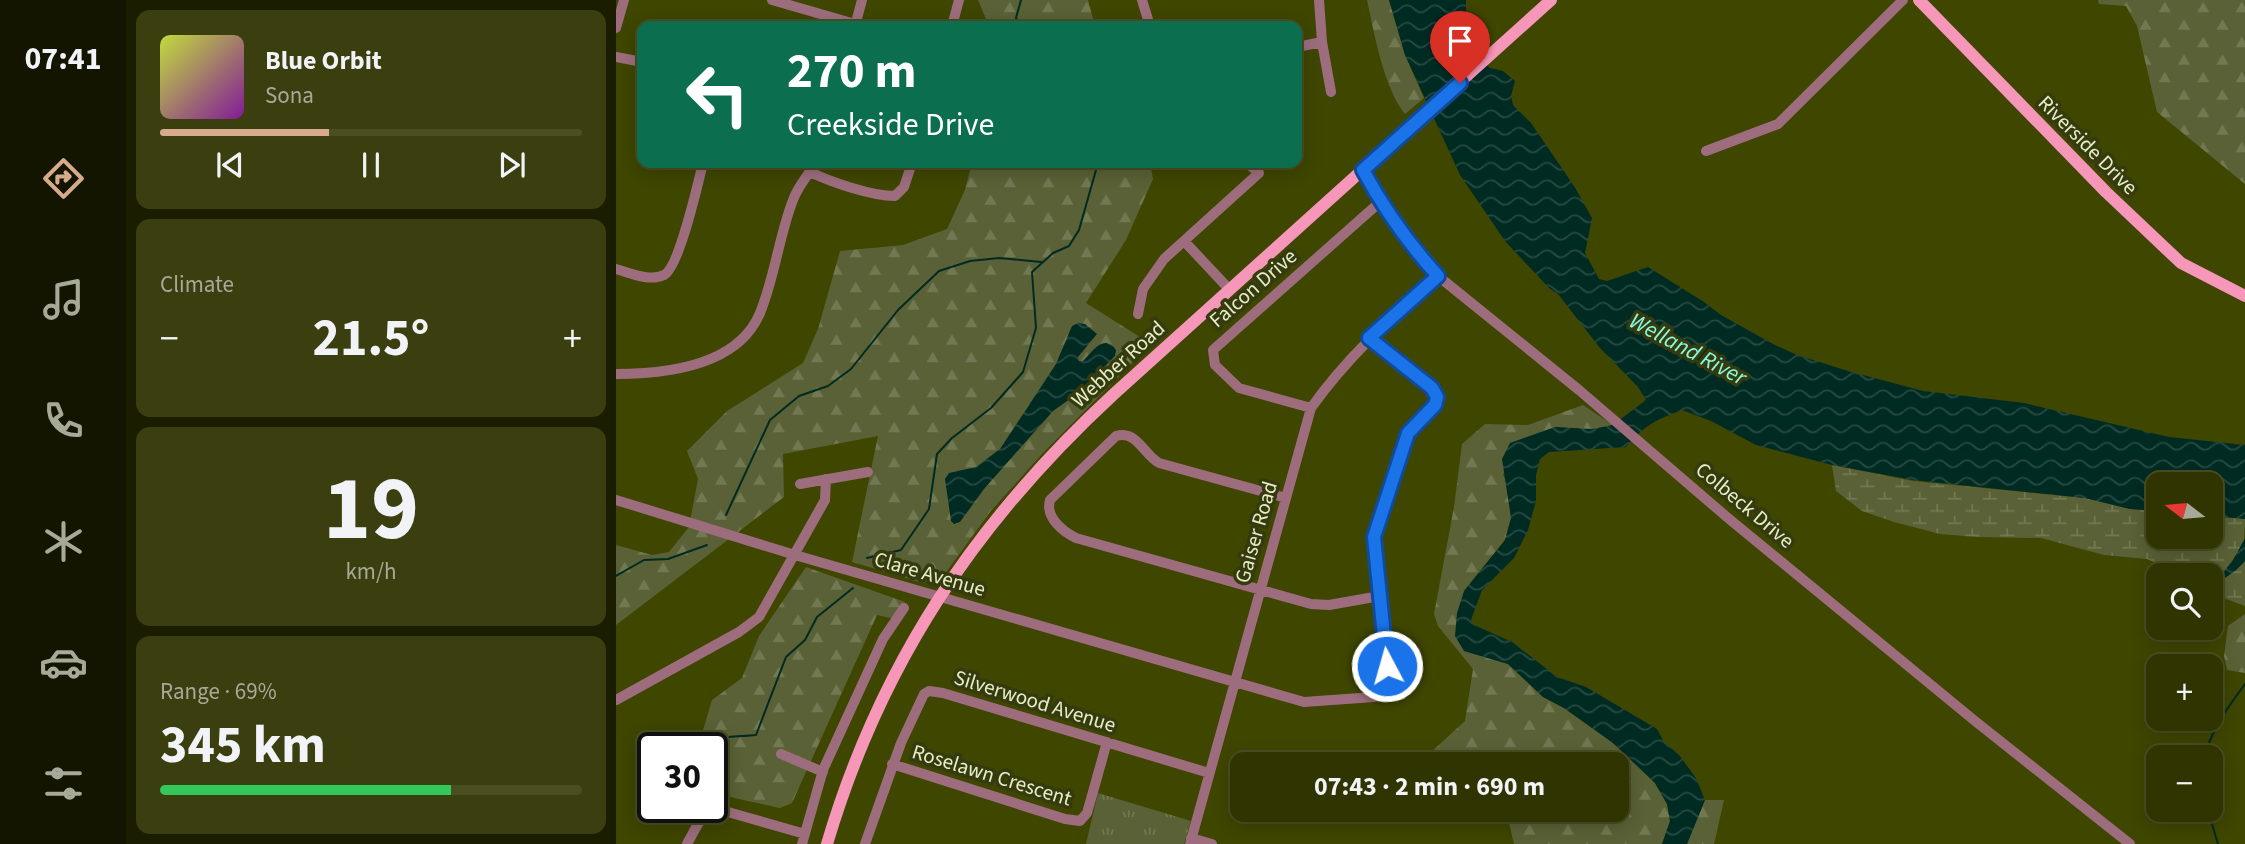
<!DOCTYPE html>
<meta charset="utf-8">
<style>
:root{--surface:#2f3400;--page:#3b3f0f;--text:#f1f3f6;--muted:#a7aa99;--line:#4a4f22;--accent:#d6ab8b}
body{margin:0;font-family:"Source Sans 3",sans-serif;background:var(--page);color:var(--text);height:100vh;display:flex;flex-direction:column;font-size:26px;white-space:nowrap}
*{box-sizing:border-box;margin:0}
p{font-size:23px;color:var(--muted)}
.icon{flex:none;width:38px;height:38px;fill:none;stroke:currentColor;stroke-width:2;stroke-linecap:round;stroke-linejoin:round}
.map{position:relative;flex:1;overflow:hidden}
.side{display:flex;flex-direction:column;gap:10px;padding:10px;background:#1a1d00;width:490px}
.side>*{flex:none}
.banner{position:absolute;left:21px;top:21px;width:665px;height:147px;border-radius:14px;box-shadow:0 4px 18px #0003,0 0 0 2px var(--line);background:#0b6e4f;color:#fff;overflow:hidden}
.needle{width:46px;rotate:286deg}
.buttons{position:absolute;left:1530px;top:472px;display:grid;gap:14px}
.buttons a{display:grid;place-items:center;width:77px;height:77px;border-radius:14px;background:var(--surface);box-shadow:0 4px 18px #0003,0 0 0 2px var(--line);font-size:35px}
.speed{position:absolute;left:21px;top:732px;display:flex;gap:14px;font-size:35px;font-weight:700;text-align:center}
.speed>*{display:grid;place-content:center;width:91px;height:91px;border-radius:50%;background:var(--surface);box-shadow:0 4px 18px #0003,0 0 0 2px var(--line);line-height:1}
.speed .limit{border:4px solid #111;border-radius:10px;background:#fff;color:#111}
.pin{position:absolute;display:grid;place-items:center;width:60px;height:60px;color:#fff;margin:-72px -30px;border-radius:50% 50% 50% 0;rotate:-45deg;box-shadow:0 0 7px #0007}
.pin .icon{rotate:45deg}
.me{position:absolute;width:77px;margin:-38px;rotate:354deg;stroke-linejoin:round;filter:drop-shadow(0 0 5px #0008)}
.turn{display:flex;align-items:center;gap:24px;height:147px;padding:0 35px;font-size:32px}
.turn .icon{width:91px;height:91px;stroke-width:2.5}
.turn b{display:block;font-size:49px;line-height:60px}
.big{font-size:52px;font-weight:700;line-height:1.1}
.side .card{flex:1;display:flex;flex-direction:column;justify-content:center;gap:10px;min-width:0;padding:0 24px;border-radius:14px;background:var(--page)}
.side .dial{align-items:center;gap:0}
.dial b{font-size:91px;line-height:1}
.song{display:flex;align-items:center;gap:21px}
.cover{width:84px;height:84px;border-radius:10px;background:linear-gradient(135deg,hsl(70 70% 55%),hsl(290 70% 35%))}
.played{height:7px;border-radius:4px;background:linear-gradient(90deg,var(--accent) 40%,var(--line) 40%)}
.keys{display:flex;justify-content:space-around;direction:ltr}
.heat{display:flex;justify-content:space-between;align-items:center;font-size:38px;direction:ltr}
.charge{height:10px;border-radius:5px;background:linear-gradient(90deg,#34c759 69%,var(--line) 0)}
.trip{position:absolute;left:614px;top:752px;width:399px;height:70px;border-radius:14px;background:var(--surface);box-shadow:0 4px 18px #0003,0 0 0 2px var(--line);font-weight:700;line-height:70px;text-align:center}
main{display:flex;flex:1;min-height:0}
.dock{display:flex;flex-direction:column;width:126px;justify-content:space-around;align-items:center;background:#131500;color:var(--muted)}
.dock .icon{width:49px;height:49px}
.dock .selected{color:var(--accent)}
.dock b{font-size:32px;color:var(--text)}
.map>svg:first-child{display:block}
.forest{fill:url(#forest-firs)}
.wetland{fill:url(#wetland-marsh)}
.park{fill:url(#park-tufts)}
.water{fill:url(#water-waves)}
.lines{fill:none;stroke-linecap:round;stroke-linejoin:round}
.stream{stroke:#002b23;stroke-width:2}
.minor{stroke:#9d6d7e;stroke-width:10}
.major{stroke:#f696b9;stroke-width:12}
.route-casing{stroke:#114b97;stroke-width:18}
.route{stroke:#1a73e8;stroke-width:12}
.labels{text-anchor:middle;dominant-baseline:central;stroke-width:7;stroke-linejoin:round;paint-order:stroke}
.street-label{font-size:21px;fill:#e6eec6;stroke:#353b0f}
.water-label{font-size:23px;font-style:italic;fill:#86f9de;stroke:#353b0f}
</style>
<main>
<nav class="dock">
<b>07:41</b>
<svg class="icon selected" aria-label="directions" viewBox="0 0 24 24"><path d="M12 3l9 9-9 9-9-9zM9 14v-3h6M13 9l2 2-2 2"/></svg>
<svg class="icon" aria-label="music" viewBox="0 0 24 24"><path d="M9 18V5l10-2v13"/><circle cx="6" cy="18" r="3"/><circle cx="16" cy="16" r="3"/></svg>
<svg class="icon" aria-label="phone" viewBox="0 0 24 24"><path d="M5 4h4l2 5-3 2q2 4 5 5l2-3 5 2v4C11 20 4 13 5 4z"/></svg>
<svg class="icon" aria-label="climate" viewBox="0 0 24 24"><path d="M12 3v18M4 7l16 10M4 17L20 7"/></svg>
<svg class="icon" aria-label="car" viewBox="0 0 24 24"><path d="M5 17H2v-5l4-1 3-4h7l3 4 3 1v5h-3M9 17h6M6 11h13"/><circle cx="7" cy="17" r="2"/><circle cx="17" cy="17" r="2"/></svg>
<svg class="icon" aria-label="filters" viewBox="0 0 24 24"><path d="M4 7h16M4 17h16"/><circle cx="9" cy="7" r="2"/><circle cx="15" cy="17" r="2"/></svg>
</nav>
<section class="side">
<div class="card">
<div class="song"><i class="cover"></i><div><b>Blue Orbit</b><p>Sona</p></div></div>
<div class="played"></div>
<div class="keys"><svg class="icon" aria-label="previous" viewBox="0 0 24 24"><path d="M18 5L8 12l10 7zM5 5v14"/></svg><svg class="icon" aria-label="pause" viewBox="0 0 24 24"><path d="M8 5v14M16 5v14"/></svg><svg class="icon" aria-label="next" viewBox="0 0 24 24"><path d="M6 5l10 7-10 7zM19 5v14"/></svg></div>
</div>
<div class="card"><p>Climate</p>
<div class="heat"><a>−</a><b class="big">21.5°</b><a>+</a></div>
</div>
<div class="card dial"><b>19</b><p>km/h</p></div>
<div class="card"><p>Range · 69%</p><b class="big">345 km</b><div class="charge"></div></div>
</section>
<div class="map">
<svg width="1629" height="844" viewBox="0 0 1629 844">
<defs>
<pattern id="forest-firs" width="22" height="20" patternUnits="userSpaceOnUse" patternTransform="scale(1.75)"><rect width="22" height="20" fill="#5a6136"/><path d="M5 1l3.5 6h-7zM16 11l3.5 6h-7z" fill="#727852"/></pattern>
<pattern id="wetland-marsh" width="20" height="14" patternUnits="userSpaceOnUse" patternTransform="scale(1.75)"><rect width="20" height="14" fill="#5a6136"/><path d="M1 5h8M5 5V1M11 12h8M15 12V8" fill="none" stroke="#727852"/></pattern>
<pattern id="park-tufts" width="24" height="20" patternUnits="userSpaceOnUse" patternTransform="scale(1.75)"><rect width="24" height="20" fill="#5a6136"/><path d="M3 7l-1-3M5 7V3M7 7l1-3M15 17l-1-3M17 17v-4M19 17l1-3" fill="none" stroke="#727852"/></pattern>
<pattern id="water-waves" width="16" height="10" patternUnits="userSpaceOnUse" patternTransform="scale(1.75)"><rect width="16" height="10" fill="#002b23"/><path d="M0 5q4-4 8 0t8 0" fill="none" stroke="#254a41"/></pattern>
</defs>
<rect width="100%" height="100%" fill="#3f4600"/>
<path class="forest" d="M362,0H472L479,26H373Z
M751,0H773L789,55L808,98L789,114C768,88 758,33 751,0Z
M1482,0H1629V184L1541,112L1521,26L1510,6L1483,4Z
M356,163H534L537,179L510,240L470,303L535,344L426,454L374,512L328,575L307,583L236,562L262,436L167,454L168,497L0,625V545L36,555L53,552L73,527L82,479L71,451L111,411L187,363L202,329L224,251L287,245L331,229L349,190Z
M967,405L997,425L976,430L939,427L887,474L893,490L895,518L889,540L848,591V651L892,664L927,697L948,708L997,743L1039,783L1051,804L1054,821L1046,844H898L890,810H1001V765H820L814,753L849,721L857,669L822,626L818,614L838,507L846,444L869,424L912,425Z
M190,567L289,602L279,619L261,615L176,803L164,808L96,793V747H82L96,700L126,678L143,636Z
M1629,614V673L1611,670L1608,656L1612,626Z
M1089,800H1108L1098,844H1071Z"/>
<path class="wetland" d="M1216,465L1297,481L1469,498L1514,509L1542,511V537H1594V516L1629,519L1628,544L1617,560L1619,571L1629,561V606L1594,593V576H1569L1531,559L1488,555L1425,538L1360,537L1324,534L1278,522L1246,511L1220,491Z"/>
<path class="park" d="M482,793L575,821L568,844H470Z"/>
<path class="water" d="M773,0H850V11L868,62L874,68L887,71L899,81L895,96L897,105L915,123L958,186L976,218L969,253L983,279L991,281L1032,267L1088,302L1105,315L1157,344L1181,355L1232,371L1307,391L1408,403L1553,437L1629,445V519L1594,516V485H1542V511L1514,509L1469,498L1297,480L1216,465L1140,445L1095,421L1066,410C1038,421 1030,424 1010,447L933,452L924,459L920,475V501L912,530L898,558L866,590L855,620L858,625L896,642L941,677L970,687L1041,729L1048,742L1063,755L1080,778L1089,800L1071,844H1046L1054,821L1051,804L1039,783L997,743L948,708L927,697L892,664L848,651L839,636L841,613L848,591L889,540L895,518L886,459L894,443L939,427L976,429L997,425L1030,400L1022,387L984,348L942,294L933,288L889,241L844,175L789,55Z
M462,323L469,324L481,334L462,357L463,361H467C477,351 488,333 500,350L499,356L461,394L437,411L368,489L344,522L338,524L335,521L329,479L333,473L360,467L384,449L440,364L456,326Z
M1629,538V561L1619,571L1596,587L1617,560Z"/>
<g class="lines">
<path class="stream" d="M405,26L400,18L405,0
M460,26H464
M110,515L154,420L183,396L212,386L235,369L282,310L323,271L354,261L383,258L425,262
M251,558L285,550L313,509L321,454L336,438L375,408L407,372L420,328L416,272L437,253L453,246L463,230L482,163
M0,576L28,560L52,559L91,545
M96,741C108,735 126,737 140,735L170,657L189,640L201,617L237,588
M1588,758C1596,729 1611,708 1629,684
M1592,810L1602,844"/>
<path class="minor" d="M156,0L239,24
M526,0L534,26
M703,0L706,42L715,92
M239,26L246,0
M336,26L343,0
M0,28L8,0
M681,47L706,42
M0,57L26,62
M1090,151L1162,124L1287,0
M747,170L764,202L782,229L822,276L963,390L1112,518L1359,721L1514,844
M194,172C215,182 255,196 279,196L288,187L296,163
M568,241L613,289
M0,269C14,273 34,282 48,275C63,268 82,183 87,163
M522,314L527,289L548,259L643,173L631,163
M0,374C50,374 122,366 144,313C159,276 163,236 177,200C182,186 192,176 199,163
M695,408L623,388L599,365L597,350L764,202
M184,484L252,472
M670,498L543,463C527,454 521,430 500,436L434,500C429,517 446,531 460,538L695,604L713,605L764,596
M0,500L179,555L688,702L758,697L768,691L772,678L758,537L792,433L819,405L821,396L815,388L753,338
M0,700L123,632L143,617L209,500L210,479
M165,754L207,772
M276,764L449,819L464,821L471,813L491,742
M575,838L596,844
M71,844L83,822L105,810L189,834
M186,844L207,770L267,639L288,608
M249,844L285,743L308,694L313,691L327,693L593,773
M574,844L695,408C732,356 774,319 822,276"/>
<path class="major" d="M1303,0L1490,192L1565,263L1629,296
M211,844C265,662 360,521 499,393L935,0"/>
</g>
<g class="lines">
<g class="route-casing">
<path id="route" d="M771,666L758,537L792,433L819,405L821,397L816,388L753,338L822,276C792,243 768,209 747,170L844,83"/>
</g>
<use href="#route" class="route"/>
</g>
<g class="labels">
<g class="street-label">
<text transform="translate(1472 145) rotate(45)">Riverside Drive</text>
<text transform="translate(637 288) rotate(-41)">Falcon Drive</text>
<text transform="translate(502 364) rotate(-42)">Webber Road</text>
<text transform="translate(1129 505) rotate(40)">Colbeck Drive</text>
<text transform="translate(640 532) rotate(-74)">Gaiser Road</text>
<text transform="translate(314 574) rotate(16)">Clare Avenue</text>
<text transform="translate(419 701) rotate(17)">Silverwood Avenue</text>
<text transform="translate(376 775) rotate(17)">Roselawn Crescent</text>
</g>
<g class="water-label">
<text transform="translate(1072 349) rotate(28)">Welland River</text>
</g>
</g>
</svg>
<div class="buttons">
<a><svg class="needle" viewBox="-14 -14 28 28"><path d="M0-13l5 13h-10z" fill="#e53935"/><path d="M0 13l5-13h-10z" fill="#a7aa99"/></svg></a>
<a><svg class="icon" aria-label="search" viewBox="0 0 24 24"><circle cx="10" cy="10" r="6"/><path d="M15 15l6 6"/></svg></a>
<a>+</a>
<a>−</a>
</div>
<div class="speed"><div class="limit">30</div></div>
<div class="pin" style="left:844px;top:83px;background:#d93025"><svg class="icon" aria-label="arrive" viewBox="0 0 24 24"><path d="M6 21V4h12l-3 4 3 4H6"/></svg></div>
<svg class="me" style="left:771px;top:666px" viewBox="-20 -20 40 40"><circle r="17" fill="#1a73e8" stroke="#fff" stroke-width="3"/><path d="M0-11L8 9 0 5-8 9z" fill="#fff"/></svg>
<div class="trip">07:43 · 2 min · 690 m</div>
<div class="banner">
<div class="turn"><svg class="icon" aria-label="left" viewBox="0 0 24 24"><path d="M17 20v-9H6M10 6l-5 5 5 5"/></svg><div><b>270 m</b>Creekside Drive</div></div>
</div>
</div>
</main>
